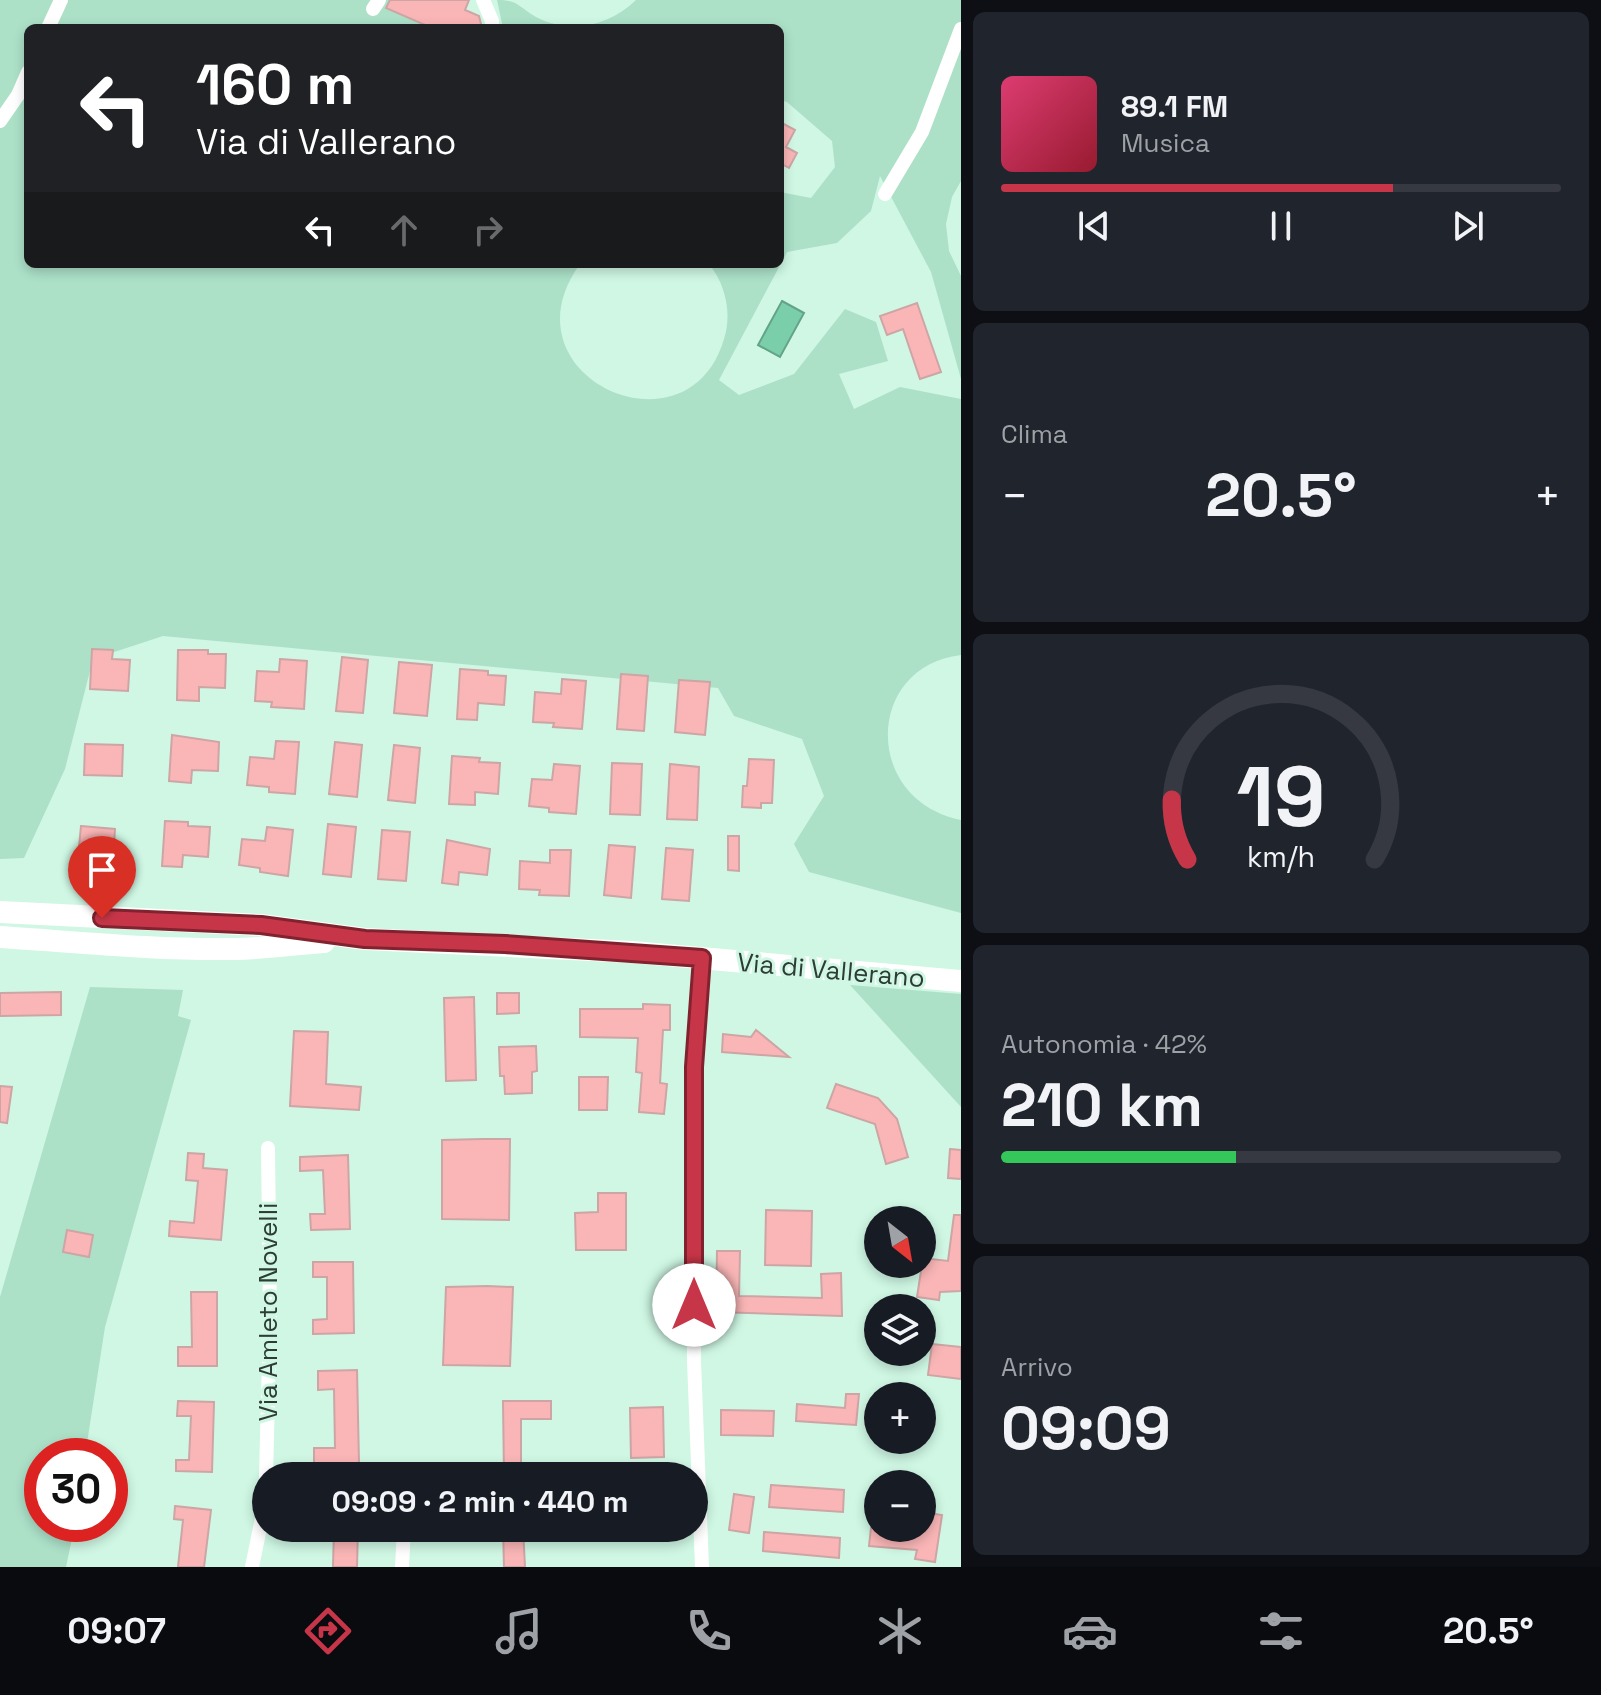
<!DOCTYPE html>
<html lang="it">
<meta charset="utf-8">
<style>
:root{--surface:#171b24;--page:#20242c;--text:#f1f3f6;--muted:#9ea1a6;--line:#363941;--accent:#c73648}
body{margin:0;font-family:"Space Grotesk",sans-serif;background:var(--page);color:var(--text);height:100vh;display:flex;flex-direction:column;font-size:30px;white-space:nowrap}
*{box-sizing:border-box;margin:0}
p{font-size:26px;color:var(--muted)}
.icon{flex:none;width:44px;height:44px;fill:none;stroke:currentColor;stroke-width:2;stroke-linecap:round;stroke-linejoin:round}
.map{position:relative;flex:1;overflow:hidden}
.drawer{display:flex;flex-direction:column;gap:12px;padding:12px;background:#0d0f14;width:640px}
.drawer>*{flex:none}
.hud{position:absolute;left:24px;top:24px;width:760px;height:244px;border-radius:12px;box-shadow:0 4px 12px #0003;background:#202124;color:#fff;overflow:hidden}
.needle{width:52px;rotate:149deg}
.tools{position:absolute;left:864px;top:1206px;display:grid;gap:16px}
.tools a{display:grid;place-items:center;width:72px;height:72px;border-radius:50%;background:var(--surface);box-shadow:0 4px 12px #0003;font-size:40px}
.speed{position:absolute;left:24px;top:1438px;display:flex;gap:16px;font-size:40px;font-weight:700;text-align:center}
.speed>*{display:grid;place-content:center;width:104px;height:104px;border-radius:50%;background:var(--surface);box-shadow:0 4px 12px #0003;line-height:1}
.speed .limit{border:12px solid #d22;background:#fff;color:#111}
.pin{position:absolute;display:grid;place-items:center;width:68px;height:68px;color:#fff;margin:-82px -34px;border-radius:50% 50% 50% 0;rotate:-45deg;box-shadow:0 0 8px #0007}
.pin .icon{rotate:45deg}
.me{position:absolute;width:88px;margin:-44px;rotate:0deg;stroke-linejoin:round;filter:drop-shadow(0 0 6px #0008)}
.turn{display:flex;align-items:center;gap:28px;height:168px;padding:0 40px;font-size:36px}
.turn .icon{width:104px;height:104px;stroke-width:2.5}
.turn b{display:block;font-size:56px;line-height:68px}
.lanes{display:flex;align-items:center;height:76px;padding:0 40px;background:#0003;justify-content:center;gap:40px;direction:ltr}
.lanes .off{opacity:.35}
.big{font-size:60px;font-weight:700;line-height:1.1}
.drawer .tile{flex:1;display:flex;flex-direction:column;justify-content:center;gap:12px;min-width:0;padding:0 28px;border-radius:12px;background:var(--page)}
.drawer .dial{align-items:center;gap:0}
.dial svg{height:208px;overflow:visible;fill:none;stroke:var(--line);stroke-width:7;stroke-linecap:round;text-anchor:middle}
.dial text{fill:var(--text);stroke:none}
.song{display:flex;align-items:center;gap:24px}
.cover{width:96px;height:96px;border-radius:12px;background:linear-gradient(135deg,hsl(340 70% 55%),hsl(350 70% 35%))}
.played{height:8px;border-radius:4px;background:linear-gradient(90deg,var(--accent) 70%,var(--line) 70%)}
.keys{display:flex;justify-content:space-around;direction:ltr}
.heat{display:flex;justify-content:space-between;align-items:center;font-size:44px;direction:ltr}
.charge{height:12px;border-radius:6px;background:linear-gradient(90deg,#34c759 42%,var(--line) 0)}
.trip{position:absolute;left:252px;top:1462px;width:456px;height:80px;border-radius:40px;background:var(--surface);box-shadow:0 4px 12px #0003;font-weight:700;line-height:80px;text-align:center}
.tab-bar{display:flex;height:128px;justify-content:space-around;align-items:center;background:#090b0e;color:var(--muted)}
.tab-bar .icon{width:56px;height:56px}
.tab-bar .current{color:var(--accent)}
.tab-bar b{font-size:36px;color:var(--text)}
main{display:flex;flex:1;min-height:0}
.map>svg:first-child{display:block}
.green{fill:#ace1c8}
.water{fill:#7acfaa;stroke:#63a387;stroke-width:2}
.building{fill:#fab6b7;stroke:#cda5a4;stroke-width:2}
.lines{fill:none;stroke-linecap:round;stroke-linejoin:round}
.street{stroke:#fff;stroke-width:14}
.secondary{stroke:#fff;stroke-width:22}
.route-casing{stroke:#81232f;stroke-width:20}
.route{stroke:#c73648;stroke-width:14}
.labels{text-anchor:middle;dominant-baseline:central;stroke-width:6;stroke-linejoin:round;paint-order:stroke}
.street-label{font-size:26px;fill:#2d3c35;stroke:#cff7e4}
</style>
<main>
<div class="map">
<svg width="961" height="1567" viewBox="0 0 961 1567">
<rect width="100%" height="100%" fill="#cff7e4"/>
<path class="green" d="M0,0H392L428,28H28V264H580C499,376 688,462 724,339C732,314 726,285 709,264H780V192L811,198L835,167L832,141L787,102L780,100V28H503L497,0C519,0 518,7 536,17C570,35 609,26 636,0H961V181L952,197L946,224L949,251L961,276V379L931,272L880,176L871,211L837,243L787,252L719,380L739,395L794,374L845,309L876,322L888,361L839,374L854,409L900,387L961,399V655C865,666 862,800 961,820V913L809,872L794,844L824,796L802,739L734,716L718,688L163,636L93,659L65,769L24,858L0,859Z
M850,985L961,994V1107Z
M90,987L183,990L178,1016L191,1020L105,1327L85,1456H42V1524H75L66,1567H0V1297Z"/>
<path class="water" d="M782,301L804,313L780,357L758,345Z"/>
<path class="building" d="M390,0H469L465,10L479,16L482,28H432L386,8Z
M780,122L795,130L786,147L797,153L789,168L780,163Z
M917,303L941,372L920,379L903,329L887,335L880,316Z
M92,649L113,650L112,659L130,660L128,691L90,689Z
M178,650H208V654H226L225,688L199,687V701L177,700Z
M342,657L368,660L363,713L336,711Z
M280,659L307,661L304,709L271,707L272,702L255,701L257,671L279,672Z
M399,662L432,665L427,716L394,713Z
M460,669L488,671V675L506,676L504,705L478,703L477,720L457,719Z
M621,674L648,676L644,731L617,729Z
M562,679L586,681L582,729L553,727L554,723L533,722L535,692L561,694Z
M679,680L710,682L705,735L675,732Z
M172,735L219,742L218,771L192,770L191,783L169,781Z
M276,741L299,742L295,794L269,792V787L247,785L250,757L274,759Z
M335,742L362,745L357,797L329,794Z
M85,744L123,745L122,776L84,775Z
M394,745L420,748L415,803L388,800Z
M452,756L480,758L479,762L500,763L498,794L475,792V805L449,804Z
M749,759L774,760L772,803H761V808L742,807L743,786H747Z
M612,763L642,764L640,815L610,814Z
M554,764L580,766L576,814L549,812V808L529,806L532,779L552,780Z
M670,764L699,767L697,820L667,819Z
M165,821L188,822V826L210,827L208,857L183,855L182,867L162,866Z
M328,824L356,827L351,877L323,874Z
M81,826L115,829L113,860L78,857Z
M267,827L293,830L288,876L260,872V868L239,865L242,839L265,841Z
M382,830L410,832L406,881L378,879Z
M728,836H739V871L728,870Z
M447,840L490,849L487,875L459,872L458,885L442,883Z
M609,845L635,847L631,898L604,895Z
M666,848L693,850L689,901L662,899Z
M550,850H571L569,896L539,895L540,890L519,889L520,861L550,863Z
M61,992V1015L0,1016V993Z
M497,993H519V1013L497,1014Z
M474,997L476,1080L446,1081L444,998Z
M643,1004L670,1005V1030H663L660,1083L667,1084L664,1114L639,1112L642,1073L636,1072L638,1038L580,1037V1009H643Z
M756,1030L789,1057L722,1052L723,1034L751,1037Z
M294,1031L328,1032L326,1084L361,1087L359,1110L290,1106Z
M536,1046L537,1071L532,1072V1093L505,1094L504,1076H500L499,1047Z
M579,1077H608L607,1110H579Z
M836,1084L878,1098L897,1119L908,1157L886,1164L875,1124L827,1108Z
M0,1086L12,1087L7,1123L0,1122Z
M483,1139H510L509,1220L442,1219V1140Z
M950,1149L961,1150V1179L948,1178Z
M188,1153L204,1154L203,1168L227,1170L221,1240L169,1236L170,1221L194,1223L198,1181L186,1180Z
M348,1155L350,1229L311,1230L310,1214H325L323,1170L300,1171V1157Z
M598,1193H626V1250H576L575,1213L598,1212Z
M766,1210L812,1211L811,1266L765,1265Z
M954,1215H961V1291L940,1292L939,1300L917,1297L923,1258L948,1261Z
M67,1230L93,1235L89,1257L63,1252Z
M717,1251H740L739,1296L822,1298L821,1274L841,1273L842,1316L716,1312Z
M313,1262H353L354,1333L313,1334V1320L327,1319V1277H313Z
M487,1286L513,1287L510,1366L443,1365L446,1287Z
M191,1292H217V1366H178V1347H192Z
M932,1344L961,1347V1379L928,1375Z
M357,1370L359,1463L314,1464V1448H335L334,1389L318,1390V1371Z
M846,1394H859L856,1425L796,1421L797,1404L845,1408Z
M178,1401L214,1402L212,1472L176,1471V1460H189L191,1416H177Z
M503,1401H551V1419H521V1465H530V1476H504Z
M663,1407L664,1457L631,1458L630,1408Z
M721,1410L774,1411L773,1436L721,1435Z
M771,1485L844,1490L843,1512L769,1507Z
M734,1494L754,1497L749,1533L729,1530Z
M175,1506L211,1510L204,1567H178L183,1520L174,1519Z
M922,1512L942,1515L935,1562L915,1559L917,1550L869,1546L871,1528H922Z
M334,1528H358L357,1567H333Z
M503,1528H523L525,1567H504Z
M764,1532L840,1538L839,1558L763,1551Z"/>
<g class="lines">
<path class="street" d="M483,0L492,21V28
M373,9L379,0
M48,28L61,0
M0,121L18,95L28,72
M885,194L922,132L961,29
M266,1476L270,1319L268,1148
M252,1567L263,1513L266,1477
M402,1567L404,1528
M702,1567L694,1361V1067L702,958"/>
<path class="secondary" d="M0,912L261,925L365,939L632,952L961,981
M0,937C77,942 154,950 232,949C263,949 293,944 324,942"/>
</g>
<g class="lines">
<g class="route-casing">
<path id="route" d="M102,918L261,925L365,939L505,944L702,958L694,1067V1305"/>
</g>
<use href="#route" class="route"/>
</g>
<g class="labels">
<g class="street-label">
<text transform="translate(831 970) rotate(5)">Via di Vallerano</text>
<text transform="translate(268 1312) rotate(-90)">Via Amleto Novelli</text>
</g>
</g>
</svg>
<div class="tools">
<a><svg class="needle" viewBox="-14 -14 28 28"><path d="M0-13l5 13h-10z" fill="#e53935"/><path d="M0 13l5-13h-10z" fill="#9ea1a6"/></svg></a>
<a><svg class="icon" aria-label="layers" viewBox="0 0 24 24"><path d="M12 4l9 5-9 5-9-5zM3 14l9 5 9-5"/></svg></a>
<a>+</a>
<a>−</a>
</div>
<div class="speed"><div class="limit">30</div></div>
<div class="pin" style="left:102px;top:918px;background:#d93025"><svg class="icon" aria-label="arrive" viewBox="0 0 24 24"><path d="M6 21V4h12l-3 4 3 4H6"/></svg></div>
<svg class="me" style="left:694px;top:1305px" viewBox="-20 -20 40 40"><circle r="19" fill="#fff"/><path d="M0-13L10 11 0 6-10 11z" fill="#c73648"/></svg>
<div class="trip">09:09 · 2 min · 440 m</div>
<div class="hud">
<div class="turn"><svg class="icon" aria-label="left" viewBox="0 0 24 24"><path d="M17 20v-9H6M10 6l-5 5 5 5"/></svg><div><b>160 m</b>Via di Vallerano</div></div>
<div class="lanes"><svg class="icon" aria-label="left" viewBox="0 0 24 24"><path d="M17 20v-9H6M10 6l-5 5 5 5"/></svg><svg class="icon off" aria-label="ahead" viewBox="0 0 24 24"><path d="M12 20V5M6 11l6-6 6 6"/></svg><svg class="icon off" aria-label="right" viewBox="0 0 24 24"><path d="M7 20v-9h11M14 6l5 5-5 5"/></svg></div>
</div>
</div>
<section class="drawer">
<div class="tile">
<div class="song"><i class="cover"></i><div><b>89.1 FM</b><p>Musica</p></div></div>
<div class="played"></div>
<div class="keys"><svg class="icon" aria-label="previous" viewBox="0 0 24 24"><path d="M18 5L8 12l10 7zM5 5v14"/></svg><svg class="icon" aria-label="pause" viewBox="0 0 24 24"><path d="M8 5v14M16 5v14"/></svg><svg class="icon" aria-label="next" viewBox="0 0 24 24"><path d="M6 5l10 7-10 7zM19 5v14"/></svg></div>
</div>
<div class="tile"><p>Clima</p>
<div class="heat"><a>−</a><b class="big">20.5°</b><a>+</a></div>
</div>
<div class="tile dial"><svg viewBox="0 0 100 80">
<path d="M14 69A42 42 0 1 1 86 69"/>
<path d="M14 69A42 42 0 0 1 8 46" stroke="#c73648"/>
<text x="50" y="56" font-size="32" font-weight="700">19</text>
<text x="50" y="72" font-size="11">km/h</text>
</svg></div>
<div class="tile"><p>Autonomia · 42%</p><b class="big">210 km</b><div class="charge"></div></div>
<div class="tile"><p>Arrivo</p><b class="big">09:09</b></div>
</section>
</main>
<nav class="tab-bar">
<b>09:07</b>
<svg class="icon current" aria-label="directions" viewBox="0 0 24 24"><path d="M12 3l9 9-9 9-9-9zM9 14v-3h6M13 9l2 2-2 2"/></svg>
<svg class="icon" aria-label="music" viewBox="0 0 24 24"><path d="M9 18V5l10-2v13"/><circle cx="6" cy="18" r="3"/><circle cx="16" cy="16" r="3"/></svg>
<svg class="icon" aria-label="phone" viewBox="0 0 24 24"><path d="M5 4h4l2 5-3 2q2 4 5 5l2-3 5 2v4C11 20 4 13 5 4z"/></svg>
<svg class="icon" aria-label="climate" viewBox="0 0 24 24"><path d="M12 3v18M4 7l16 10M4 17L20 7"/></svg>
<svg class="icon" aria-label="car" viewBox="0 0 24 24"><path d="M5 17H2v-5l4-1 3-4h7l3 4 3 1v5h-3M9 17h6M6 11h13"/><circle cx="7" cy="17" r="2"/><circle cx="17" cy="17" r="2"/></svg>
<svg class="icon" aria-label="filters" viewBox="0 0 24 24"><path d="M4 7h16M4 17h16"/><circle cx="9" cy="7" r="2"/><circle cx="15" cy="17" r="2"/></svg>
<b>20.5°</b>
</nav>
